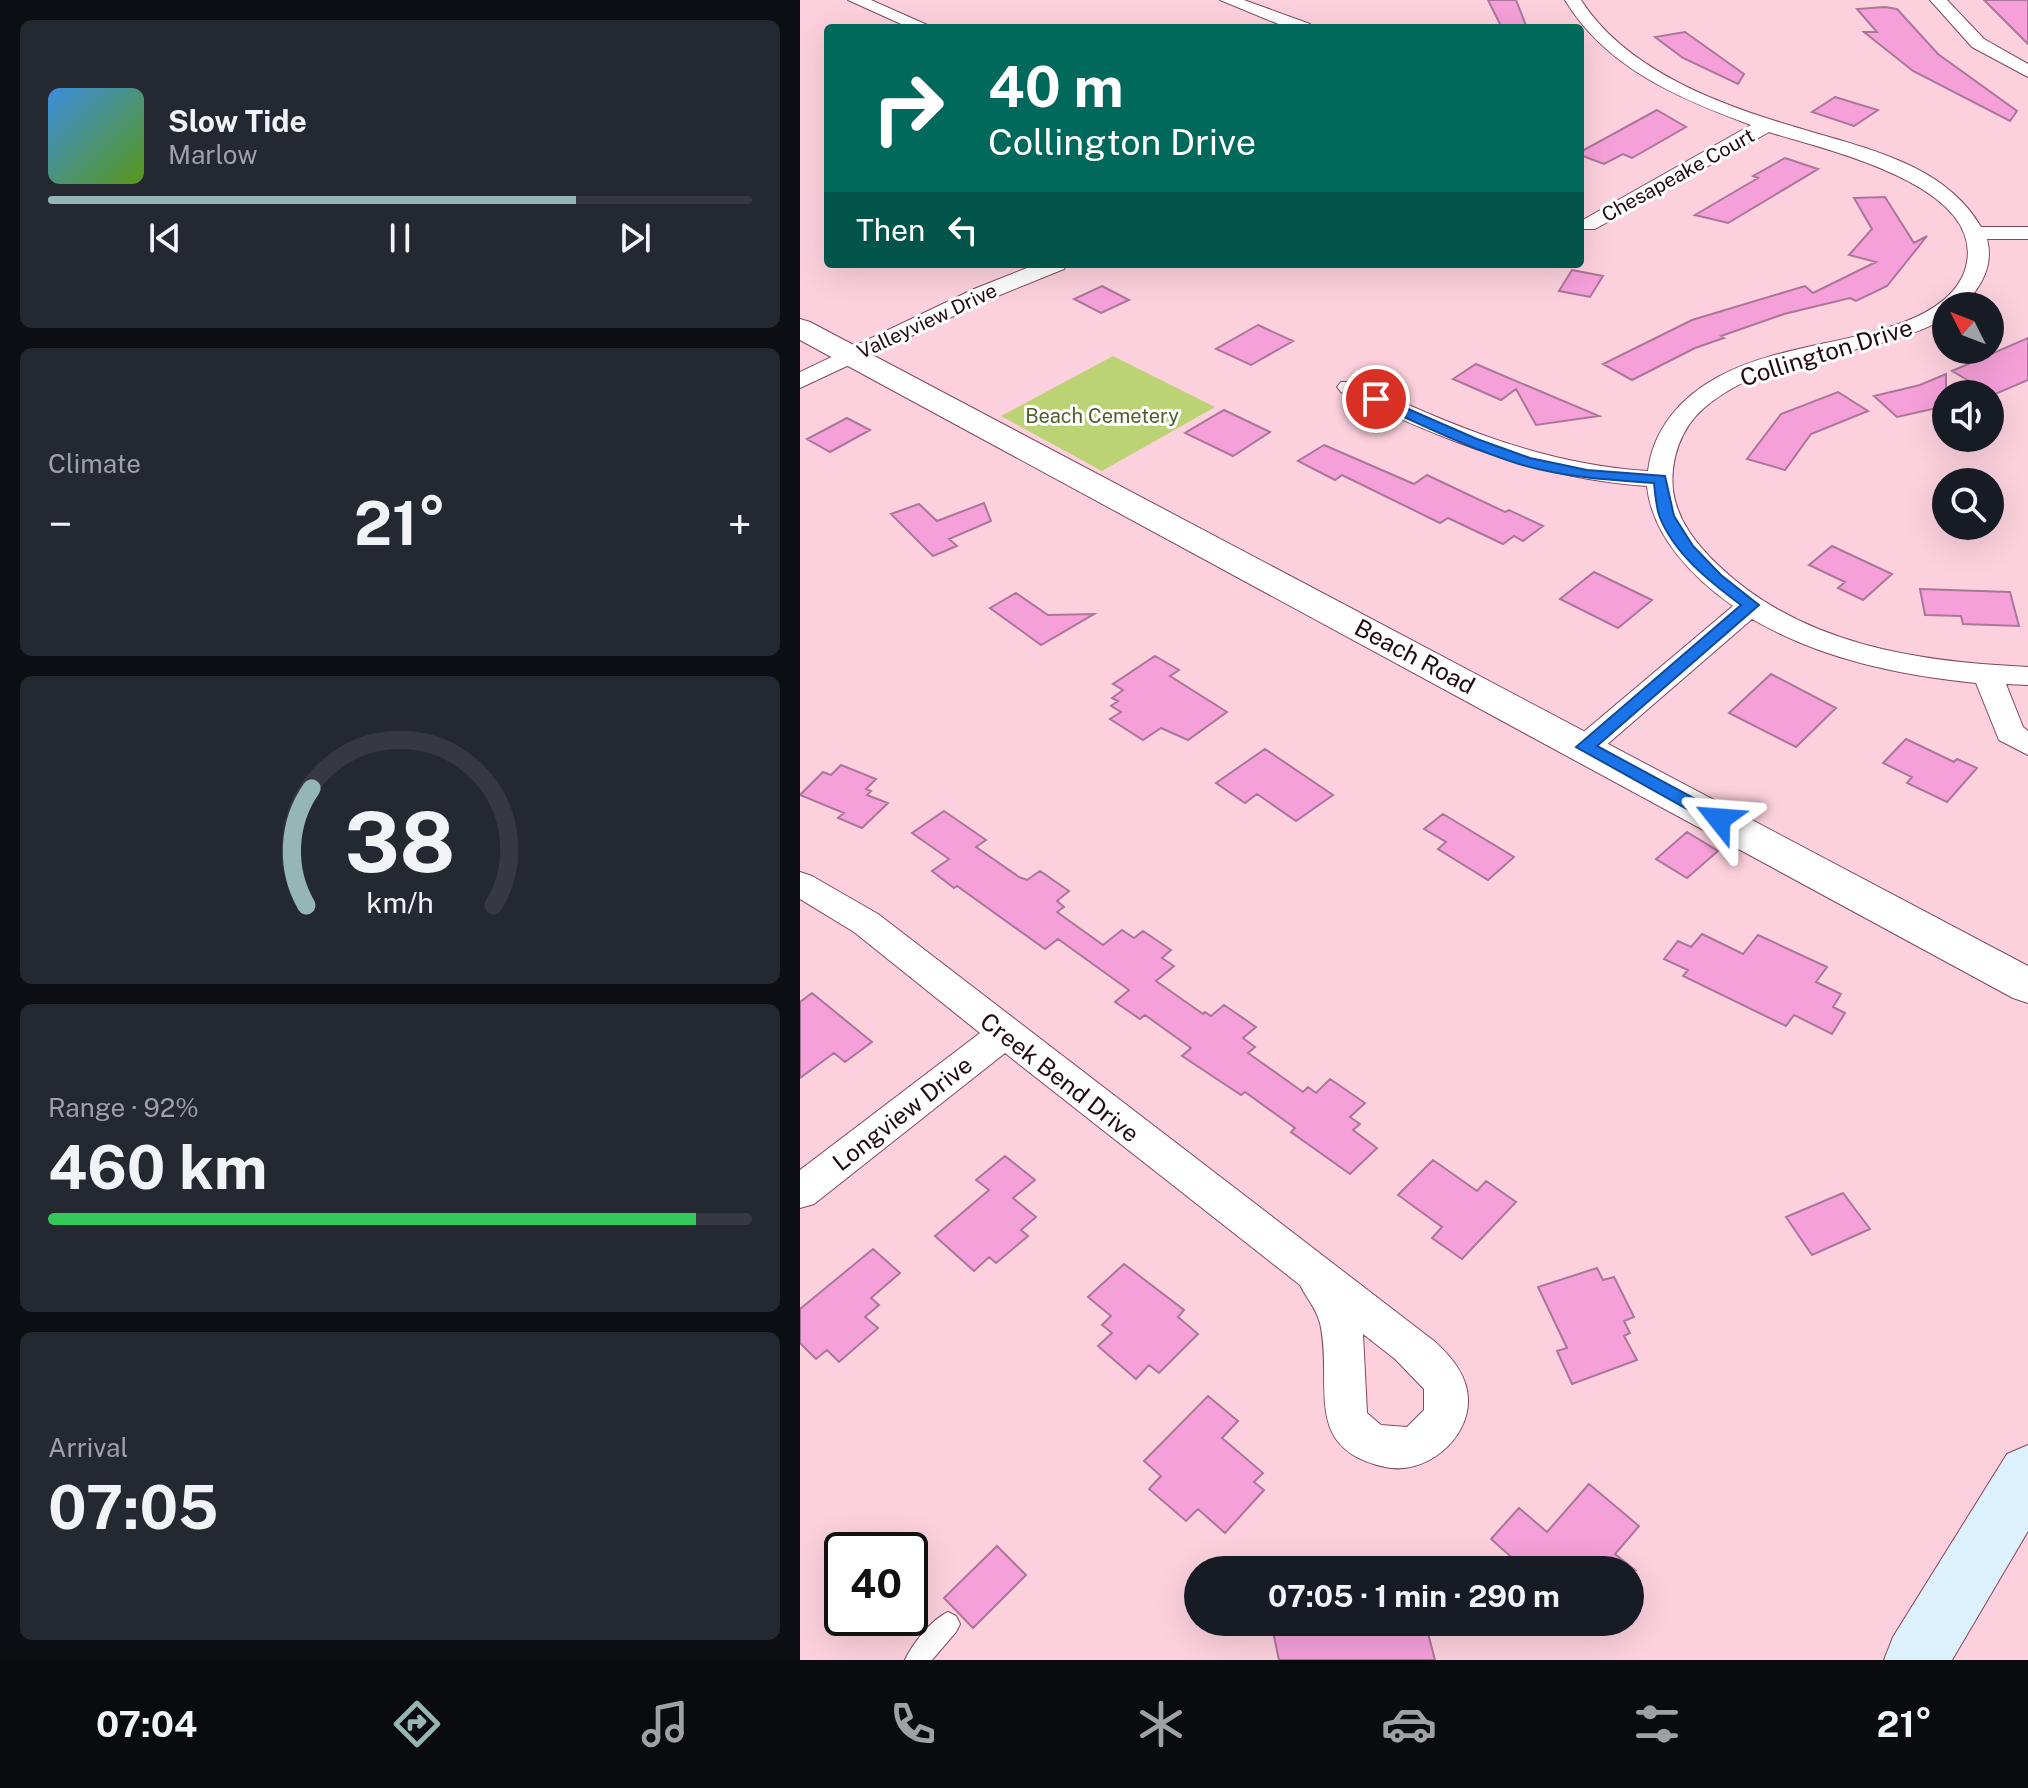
<!DOCTYPE html>
<meta charset="utf-8">
<style>
:root{--surface:#171b24;--page:#242831;--text:#f1f3f6;--muted:#9ea1a6;--line:#363941;--accent:#95b6b2}
body{margin:0;font-family:"Public Sans",sans-serif;background:var(--page);color:var(--text);height:100vh;display:flex;flex-direction:column;font-size:30px;white-space:nowrap}
*{box-sizing:border-box;margin:0}
p{font-size:26px;color:var(--muted)}
.icon{flex:none;width:44px;height:44px;fill:none;stroke:currentColor;stroke-width:2;stroke-linecap:round;stroke-linejoin:round}
.map{position:relative;flex:1;overflow:hidden}
.drawer{display:flex;flex-direction:column;gap:20px;padding:20px;background:#0d0f14;width:800px}
.drawer>*{flex:none}
.hud{position:absolute;left:24px;top:24px;width:760px;height:244px;border-radius:8px;box-shadow:0 8px 32px #0002;background:#00695c;color:#fff;overflow:hidden}
.needle{width:52px;rotate:312deg}
.tools{position:absolute;left:1132px;top:292px;display:grid;gap:16px}
.tools a{display:grid;place-items:center;width:72px;height:72px;border-radius:50%;background:var(--surface);box-shadow:0 8px 32px #0002;font-size:40px}
.speed{position:absolute;left:24px;top:1532px;display:flex;gap:16px;font-size:40px;font-weight:700;text-align:center}
.speed>*{display:grid;place-content:center;width:104px;height:104px;border-radius:50%;background:var(--surface);box-shadow:0 8px 32px #0002;line-height:1}
.speed .limit{border:4px solid #111;border-radius:12px;background:#fff;color:#111}
.pin{position:absolute;display:grid;place-items:center;width:68px;height:68px;color:#fff;margin:-34px;border:4px solid #fff;border-radius:50%;box-shadow:0 2px 8px #0007}
.me{position:absolute;width:88px;margin:-44px;rotate:298deg;stroke-linejoin:round;filter:drop-shadow(0 0 6px #0008)}
.turn{display:flex;align-items:center;gap:28px;height:168px;padding:0 32px;font-size:36px}
.turn .icon{width:104px;height:104px;stroke-width:2.5}
.turn b{display:block;font-size:56px;line-height:68px}
.then{display:flex;align-items:center;height:76px;padding:0 32px;background:#0003;gap:16px;font-size:30px}
.big{font-size:60px;font-weight:700;line-height:1.1}
.drawer .card{flex:1;display:flex;flex-direction:column;justify-content:center;gap:12px;min-width:0;padding:0 28px;border-radius:12px;background:var(--page)}
.drawer .dial{align-items:center;gap:0}
.dial svg{height:208px;overflow:visible;fill:none;stroke:var(--line);stroke-width:7;stroke-linecap:round;text-anchor:middle}
.dial text{fill:var(--text);stroke:none}
.song{display:flex;align-items:center;gap:24px}
.cover{width:96px;height:96px;border-radius:12px;background:linear-gradient(135deg,hsl(210 70% 55%),hsl(90 70% 35%))}
.played{height:8px;border-radius:4px;background:linear-gradient(90deg,var(--accent) 75%,var(--line) 75%)}
.keys{display:flex;justify-content:space-around;direction:ltr}
.heat{display:flex;justify-content:space-between;align-items:center;font-size:44px;direction:ltr}
.charge{height:12px;border-radius:6px;background:linear-gradient(90deg,#34c759 92%,var(--line) 0)}
.trip{position:absolute;left:384px;top:1556px;width:460px;height:80px;border-radius:40px;background:var(--surface);box-shadow:0 8px 32px #0002;font-weight:700;line-height:80px;text-align:center}
.menu{display:flex;height:128px;justify-content:space-around;align-items:center;background:#090b0e;color:var(--muted)}
.menu .icon{width:56px;height:56px}
.menu .active{color:var(--accent)}
.menu b{font-size:36px;color:var(--text)}
main{display:flex;flex:1;min-height:0}
.map>svg:first-child{display:block}
.green{fill:#bcd375}
.building{fill:#f6a0da;stroke:#ac769a;stroke-width:2}
.lines{fill:none;stroke-linecap:round;stroke-linejoin:round}
.service-casing{stroke:#83485b;stroke-width:2}
.minor-casing{stroke:#83485b;stroke-width:2}
.tertiary-casing{stroke:#83485b;stroke-width:2}
.secondary-casing{stroke:#83485b;stroke-width:2}
.service{fill:#fff;fill-rule:evenodd}
.minor{fill:#fff;fill-rule:evenodd}
.tertiary{fill:#fff;fill-rule:evenodd}
.secondary{fill:#ddf0fd;fill-rule:evenodd}
.route{fill:#1a73e8;stroke:#114b97;stroke-width:2}
.labels{text-anchor:middle;dominant-baseline:central;stroke-width:6;stroke-linejoin:round;paint-order:stroke}
.far-street-label{font-size:20px;fill:#230b13;stroke:#fff}
.far-park-label{font-size:20px;fill:#505c2a;stroke:#fff}
.street-label{font-size:24px;fill:#230b13;stroke:#fff}
</style>
<main>
<section class="drawer">
<div class="card">
<div class="song"><i class="cover"></i><div><b>Slow Tide</b><p>Marlow</p></div></div>
<div class="played"></div>
<div class="keys"><svg class="icon" aria-label="previous" viewBox="0 0 24 24"><path d="M18 5L8 12l10 7zM5 5v14"/></svg><svg class="icon" aria-label="pause" viewBox="0 0 24 24"><path d="M8 5v14M16 5v14"/></svg><svg class="icon" aria-label="next" viewBox="0 0 24 24"><path d="M6 5l10 7-10 7zM19 5v14"/></svg></div>
</div>
<div class="card"><p>Climate</p>
<div class="heat"><a>−</a><b class="big">21°</b><a>+</a></div>
</div>
<div class="card dial"><svg viewBox="0 0 100 80">
<path d="M14 69A42 42 0 1 1 86 69"/>
<path d="M14 69A42 42 0 0 1 16 24" stroke="#95b6b2"/>
<text x="50" y="56" font-size="32" font-weight="700">38</text>
<text x="50" y="72" font-size="11">km/h</text>
</svg></div>
<div class="card"><p>Range · 92%</p><b class="big">460 km</b><div class="charge"></div></div>
<div class="card"><p>Arrival</p><b class="big">07:05</b></div>
</section>
<div class="map">
<svg width="1228" height="1660" viewBox="0 0 1228 1660">
<rect width="100%" height="100%" fill="#fcd1dd"/>
<path class="green" d="M313,356L415,407L302,471L201,416Z"/>
<path class="building" d="M688,0H716L727,28H702Z
M1184,0H1228V44Z
M1085,7L1097,9L1138,54L1217,111L1210,121L1113,71L1064,32H1077L1057,9Z
M885,32L944,74L938,84L883,58L855,37Z
M1035,97L1048,101L1078,110L1054,126L1012,112Z
M857,110L886,127L832,158L823,154L804,164L780,155V152Z
M985,158L1018,169L928,223L895,215L958,178L953,176Z
M1085,197L1114,243L1127,236L1087,286L1056,301L1050,298L984,314L921,336L924,338L895,348L832,380L803,364L892,320L1005,286L1013,293L1076,262L1049,255L1072,229L1054,198Z
M772,270L803,276L790,297L759,291Z
M302,286L329,300L301,313L274,299Z
M458,325L493,341L451,365L416,349Z
M1228,338V380L1193,395L1152,371Z
M676,364L697,373L799,416L736,425L716,389L701,400L653,379Z
M1146,374V406L1097,417L1074,396L1120,385Z
M1038,392L1068,411L1011,434L985,470L947,459L981,414Z
M424,410L470,432L433,456L385,433Z
M47,418L70,430L30,452L7,439Z
M524,445L614,484L627,475L705,512L709,510L743,526L723,541L714,536L703,544L648,518L640,523L542,475L535,480L498,461Z
M184,503L191,521L149,539L157,546L133,556L91,514L119,504L137,521Z
M1032,546L1092,574L1063,600L1038,588L1045,582L1009,565Z
M794,572L852,600L818,628L760,599Z
M1120,589L1210,592L1219,626L1163,624L1161,616L1125,615Z
M216,593L248,615L294,614L241,645L190,608Z
M355,656L379,670L370,676L427,712L388,740L361,728L343,740L310,719L321,712L311,706L318,701L312,698L323,690L313,684Z
M971,674L1036,708L996,747L929,713Z
M1106,739L1154,762L1157,759L1177,768L1147,802L1107,783L1112,777L1083,763Z
M465,749L533,795L496,821L457,794L445,803L416,783Z
M41,765L76,779L66,789L71,791L67,795L88,803L62,828L38,818L44,813L0,795L23,772L31,775Z
M144,811L186,840L176,847L219,877L227,880L240,871L269,891L257,901L264,907L257,912L303,945L322,930L334,938L343,931L371,950L362,958L374,966L356,981L403,1014L405,1012L411,1016L424,1005L456,1027L443,1038L455,1047L448,1053L503,1092L508,1087L516,1093L530,1079L565,1103L550,1117L560,1124L553,1130L577,1148L550,1174L491,1132L495,1128L445,1092L441,1095L382,1056L391,1048L345,1015L340,1019L315,1002L329,990L258,939L245,949L157,886L154,888L132,871L149,859L112,833Z
M643,814L714,857L688,880L638,849L646,842L624,829Z
M887,832L918,851L887,878L856,859Z
M902,934L943,954L958,935L1027,967L1016,982L1041,994L1033,1007L1045,1013L1032,1034L994,1015L986,1026L883,976L888,970L864,959L878,941L891,947Z
M12,993L72,1042L45,1062L34,1053L0,1078V1002Z
M205,1156L235,1180L213,1198L236,1217L221,1230L228,1236L196,1263L189,1257L174,1271L135,1236L189,1190L176,1180Z
M633,1160L677,1191L686,1181L716,1202L662,1259L632,1238L642,1227L598,1195Z
M1043,1193L1070,1229L1012,1255L986,1217Z
M73,1249L100,1273L71,1298L79,1305L65,1317L78,1328L39,1362L27,1350L16,1359L0,1343V1309Z
M324,1264L384,1310L378,1317L398,1334L359,1373L349,1365L336,1379L298,1346L312,1333L302,1325L311,1316L288,1297Z
M797,1268L803,1280L814,1277L834,1317L824,1321L830,1333L824,1336L837,1360L772,1384L757,1351L767,1348L738,1287Z
M408,1396L438,1421L422,1438L463,1473L454,1482L464,1490L425,1533L398,1509L386,1521L349,1489L361,1476L344,1461Z
M789,1484L839,1526L815,1554L835,1570H726L691,1539L719,1508L747,1532Z
M197,1546L226,1575L173,1628L144,1598Z
M471,1622H625L635,1660H479Z"/>
<g class="lines">
<g class="service-casing">
<path id="service" d="M148,1612L156,1616L160,1624L156,1632L132,1660H105C112,1644 132,1619 148,1612Z"/>
</g>
<g class="minor-casing">
<path id="minor" d="M48,0H71L134,28H110Z
M420,0H444L510,24L513,28H488Z
M765,0H781C825,69 917,104 992,126C1058,147 1143,161 1181,227H1228V239H1187C1194,266 1181,287 1163,306H1146V318C1071,360 971,350 904,408C881,428 870,459 873,490C877,521 897,545 919,566C1002,645 1118,662 1228,667V685L1206,684L1223,727L1228,731V755L1199,740L1176,683C1098,675 1021,659 952,619L796,754L785,757L774,754L770,747L774,740L933,606C893,578 852,536 847,486C736,479 640,438 541,392L537,387L541,382H557C654,426 740,464 848,471C853,429 881,397 918,377C975,346 1044,345 1104,322C1131,312 1162,293 1167,262C1181,183 1022,149 969,132L795,229H781V221L951,125C880,99 806,68 765,0Z
M1130,0H1147L1184,39L1228,64V77L1172,47Z
M237,264H267L264,269L190,299L0,388V372L174,289Z
M0,872L12,876L78,914L634,1341C651,1356 667,1375 668,1398C670,1439 625,1476 585,1467C500,1448 534,1384 520,1323C516,1308 507,1299 500,1285L205,1053L14,1204L0,1208V1170L180,1033L54,932L0,899ZM563,1334L595,1359L624,1389V1410L607,1427L581,1425L567,1413Z"/>
</g>
<g class="tertiary-casing">
<path id="tertiary" d="M0,319L10,322L1228,966V1003L1213,998L0,340Z"/>
</g>
<g class="secondary-casing">
<path id="secondary" d="M1228,1445V1531L1152,1660H1084L1093,1637L1207,1454Z"/>
</g>
<use href="#service" class="service"/>
<use href="#minor" class="minor"/>
<use href="#tertiary" class="tertiary"/>
<use href="#secondary" class="secondary"/>
</g>
<path class="route" d="M576,395L677,439L730,458L787,470L865,476L874,516L893,546L921,575L959,605L797,746L925,815L928,819L925,823H912L776,747L941,605C910,582 873,553 859,515C856,505 855,493 854,483C808,480 763,477 719,464C668,448 620,424 571,402L569,399Z"/>
<g class="labels">
<g class="far-street-label">
<text transform="translate(878 175) rotate(-29)">Chesapeake Court</text>
<text transform="translate(127 321) rotate(-25)">Valleyview Drive</text>
</g>
<g class="far-park-label">
<text x="302" y="416">Beach Cemetery</text>
</g>
<g class="street-label">
<text transform="translate(1026 352) rotate(-17)">Collington Drive</text>
<text transform="translate(615 656) rotate(28)">Beach Road</text>
<text transform="translate(260 1077) rotate(38)">Creek Bend Drive</text>
<text transform="translate(102 1113) rotate(-38)">Longview Drive</text>
</g>
</g>
</svg>
<div class="tools">
<a><svg class="needle" viewBox="-14 -14 28 28"><path d="M0-13l5 13h-10z" fill="#e53935"/><path d="M0 13l5-13h-10z" fill="#9ea1a6"/></svg></a>
<a><svg class="icon" aria-label="sound" viewBox="0 0 24 24"><path d="M4 9h4l5-4v14l-5-4H4zM17 9q2 3 0 6"/></svg></a>
<a><svg class="icon" aria-label="search" viewBox="0 0 24 24"><circle cx="10" cy="10" r="6"/><path d="M15 15l6 6"/></svg></a>
</div>
<div class="speed"><div class="limit">40</div></div>
<div class="pin" style="left:576px;top:399px;background:#d93025"><svg class="icon" aria-label="arrive" viewBox="0 0 24 24"><path d="M6 21V4h12l-3 4 3 4H6"/></svg></div>
<svg class="me" style="left:919px;top:819px" viewBox="-20 -20 40 40"><path d="M0-17L14 15 0 8-14 15z" fill="#1a73e8" stroke="#fff" stroke-width="4"/></svg>
<div class="trip">07:05 · 1 min · 290 m</div>
<div class="hud">
<div class="turn"><svg class="icon" aria-label="right" viewBox="0 0 24 24"><path d="M7 20v-9h11M14 6l5 5-5 5"/></svg><div><b>40 m</b>Collington Drive</div></div>
<div class="then">Then<svg class="icon" aria-label="left" viewBox="0 0 24 24"><path d="M17 20v-9H6M10 6l-5 5 5 5"/></svg></div>
</div>
</div>
</main>
<nav class="menu">
<b>07:04</b>
<svg class="icon active" aria-label="directions" viewBox="0 0 24 24"><path d="M12 3l9 9-9 9-9-9zM9 14v-3h6M13 9l2 2-2 2"/></svg>
<svg class="icon" aria-label="music" viewBox="0 0 24 24"><path d="M9 18V5l10-2v13"/><circle cx="6" cy="18" r="3"/><circle cx="16" cy="16" r="3"/></svg>
<svg class="icon" aria-label="phone" viewBox="0 0 24 24"><path d="M5 4h4l2 5-3 2q2 4 5 5l2-3 5 2v4C11 20 4 13 5 4z"/></svg>
<svg class="icon" aria-label="climate" viewBox="0 0 24 24"><path d="M12 3v18M4 7l16 10M4 17L20 7"/></svg>
<svg class="icon" aria-label="car" viewBox="0 0 24 24"><path d="M5 17H2v-5l4-1 3-4h7l3 4 3 1v5h-3M9 17h6M6 11h13"/><circle cx="7" cy="17" r="2"/><circle cx="17" cy="17" r="2"/></svg>
<svg class="icon" aria-label="filters" viewBox="0 0 24 24"><path d="M4 7h16M4 17h16"/><circle cx="9" cy="7" r="2"/><circle cx="15" cy="17" r="2"/></svg>
<b>21°</b>
</nav>
